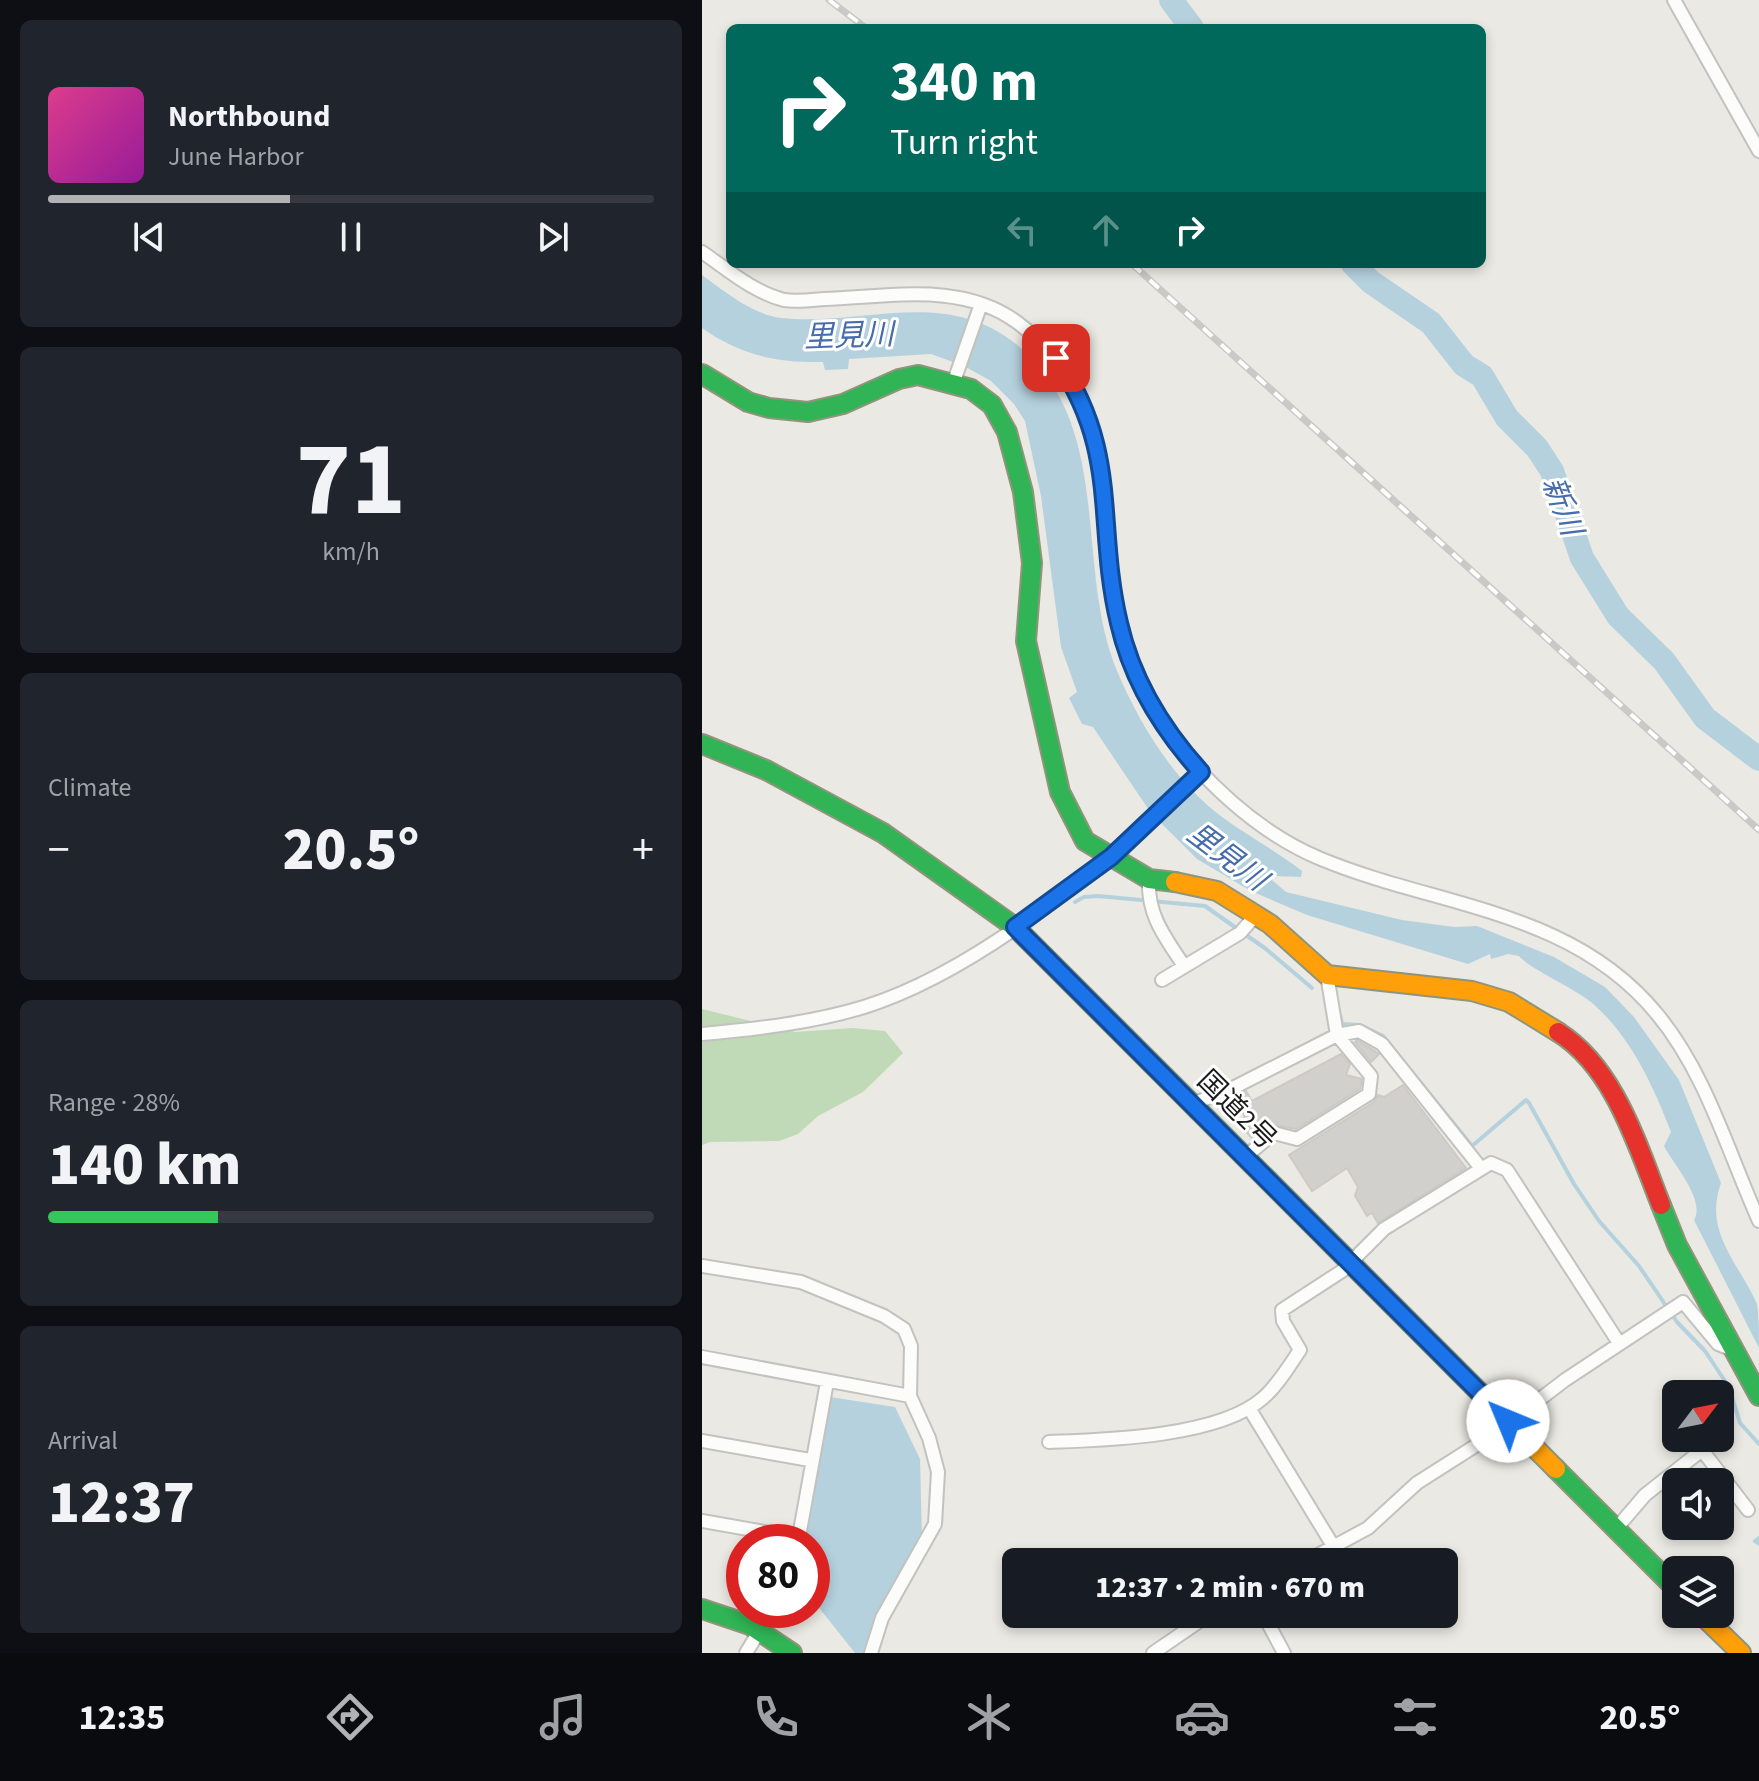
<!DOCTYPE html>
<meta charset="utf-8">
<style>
:root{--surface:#171b24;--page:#20242c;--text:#f1f3f6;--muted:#9ea1a6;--line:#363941;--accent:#b1b2b3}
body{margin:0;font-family:"Source Sans 3","Noto Sans JP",sans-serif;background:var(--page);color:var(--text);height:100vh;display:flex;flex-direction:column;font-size:30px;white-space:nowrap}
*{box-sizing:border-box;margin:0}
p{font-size:26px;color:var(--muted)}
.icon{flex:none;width:44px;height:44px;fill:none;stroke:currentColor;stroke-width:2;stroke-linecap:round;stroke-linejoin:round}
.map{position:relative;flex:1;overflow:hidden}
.details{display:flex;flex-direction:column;gap:20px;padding:20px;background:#0d0f14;width:702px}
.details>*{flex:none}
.top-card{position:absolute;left:24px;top:24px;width:760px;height:244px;border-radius:12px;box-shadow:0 4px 12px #0003;background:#00695c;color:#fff;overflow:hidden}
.needle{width:52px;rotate:58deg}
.fabs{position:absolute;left:960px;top:1380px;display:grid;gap:16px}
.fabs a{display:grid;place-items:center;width:72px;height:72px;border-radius:12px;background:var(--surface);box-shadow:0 4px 12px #0003;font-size:40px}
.speed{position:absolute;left:24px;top:1524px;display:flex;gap:16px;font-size:40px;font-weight:700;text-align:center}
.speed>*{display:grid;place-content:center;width:104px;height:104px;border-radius:50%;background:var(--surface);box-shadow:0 4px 12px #0003;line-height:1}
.speed .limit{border:12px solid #d22;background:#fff;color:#111}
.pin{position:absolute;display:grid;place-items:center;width:68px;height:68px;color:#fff;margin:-34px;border-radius:16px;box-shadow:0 4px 12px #0006}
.me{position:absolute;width:88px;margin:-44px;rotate:315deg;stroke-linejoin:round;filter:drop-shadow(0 0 6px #0008)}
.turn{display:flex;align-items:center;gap:28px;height:168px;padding:0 32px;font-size:36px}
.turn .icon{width:104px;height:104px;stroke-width:2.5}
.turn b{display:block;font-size:56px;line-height:68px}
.lanes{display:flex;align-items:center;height:76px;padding:0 32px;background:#0003;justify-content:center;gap:40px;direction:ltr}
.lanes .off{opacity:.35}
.big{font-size:60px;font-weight:800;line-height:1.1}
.details .card{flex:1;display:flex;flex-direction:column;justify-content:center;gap:12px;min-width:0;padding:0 28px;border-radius:12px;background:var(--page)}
.details .dial{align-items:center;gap:0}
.dial b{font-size:104px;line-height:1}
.song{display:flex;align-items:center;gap:24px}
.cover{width:96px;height:96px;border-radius:12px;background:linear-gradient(135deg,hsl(330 70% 55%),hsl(300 70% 35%))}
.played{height:8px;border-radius:4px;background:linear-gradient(90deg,var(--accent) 40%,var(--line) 40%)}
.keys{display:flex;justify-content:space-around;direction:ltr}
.heat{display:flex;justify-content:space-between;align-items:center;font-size:44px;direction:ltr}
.charge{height:12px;border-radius:6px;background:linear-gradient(90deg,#34c759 28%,var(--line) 0)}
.trip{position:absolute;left:300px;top:1548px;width:456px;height:80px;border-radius:12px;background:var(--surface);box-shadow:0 4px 12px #0003;font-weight:800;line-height:80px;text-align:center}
.dock{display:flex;height:128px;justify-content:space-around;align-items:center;background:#090b0e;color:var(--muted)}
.dock .icon{width:56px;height:56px}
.dock .selected{color:var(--accent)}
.dock b{font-size:36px;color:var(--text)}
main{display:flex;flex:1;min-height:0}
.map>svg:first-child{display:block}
.forest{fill:#c0dab7}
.water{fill:#b5d1de}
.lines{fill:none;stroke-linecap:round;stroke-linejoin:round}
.stream{stroke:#b5d1de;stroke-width:4}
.river{stroke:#b5d1de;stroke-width:24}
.building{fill:#d2d0cc;stroke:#cdcac4;stroke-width:2}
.street-casing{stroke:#c2c2bf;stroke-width:16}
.fast-casing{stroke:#8f947b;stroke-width:22}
.slow-casing{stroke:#8f947b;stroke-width:22}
.jam-casing{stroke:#8f947b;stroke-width:22}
.street{stroke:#fcfcfb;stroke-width:12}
.fast{stroke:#30b455;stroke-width:18}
.slow{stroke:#ff9f0a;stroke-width:18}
.jam{stroke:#e5322d;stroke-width:18}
.rail-casing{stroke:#c9c9c8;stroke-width:7}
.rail{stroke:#fff;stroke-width:4;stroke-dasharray:12;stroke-linecap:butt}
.route-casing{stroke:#114b97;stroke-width:20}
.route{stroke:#1a73e8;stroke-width:14}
.labels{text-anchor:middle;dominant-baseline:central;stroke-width:6;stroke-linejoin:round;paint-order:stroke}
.street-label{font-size:28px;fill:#1b1b1b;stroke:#fff}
.water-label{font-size:30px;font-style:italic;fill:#466cac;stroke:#fff}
</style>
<main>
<section class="details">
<div class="card">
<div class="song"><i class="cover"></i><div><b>Northbound</b><p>June Harbor</p></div></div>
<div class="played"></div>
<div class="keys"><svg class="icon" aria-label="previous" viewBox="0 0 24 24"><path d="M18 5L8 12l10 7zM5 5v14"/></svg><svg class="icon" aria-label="pause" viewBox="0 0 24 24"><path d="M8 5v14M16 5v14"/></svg><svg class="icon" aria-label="next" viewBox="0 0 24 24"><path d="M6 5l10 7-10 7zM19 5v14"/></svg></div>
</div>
<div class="card dial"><b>71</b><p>km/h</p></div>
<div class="card"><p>Climate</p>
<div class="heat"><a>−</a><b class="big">20.5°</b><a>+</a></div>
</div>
<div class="card"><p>Range · 28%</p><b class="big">140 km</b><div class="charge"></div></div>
<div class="card"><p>Arrival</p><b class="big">12:37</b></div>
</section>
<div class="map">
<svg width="1057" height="1653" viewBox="0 0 1057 1653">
<rect width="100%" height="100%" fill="#eae9e3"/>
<path class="forest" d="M0,1009L93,1032L151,1028L183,1031L201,1053L161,1092L116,1116L96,1134L77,1141L8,1142L0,1145Z"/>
<path class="water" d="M0,275C23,292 50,314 79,318C159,327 242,286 314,344C414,426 371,564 415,671C438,725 472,781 520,817C546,836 574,851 600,871L599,877L572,876L570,880L584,892L700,920L752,927L775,926L852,957L903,987L932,1017L977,1080L1019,1183C1001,1232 1037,1263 1055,1304C1057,1316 1057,1335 1057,1348L992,1220C1004,1200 971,1164 962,1146L969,1132C951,1085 928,1035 889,1002C872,988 828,969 817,956L806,954L789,959L788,954L766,964L605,915L549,891L495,859L449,813L391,727L380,724L367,698L375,692L359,647L339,496L323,421L312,404L289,381L262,366L229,354L147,359L146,369L123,370L121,362C75,363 38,355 0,328Z
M128,1397L193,1407L218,1459L220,1538L175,1614L162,1653H153L110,1599V1542H103Z"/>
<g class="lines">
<path class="stream" d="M373,902L382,897L396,896L503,906L564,949L610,988
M638,1015L640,1024L658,1025L681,1036L770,1146L824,1100L827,1103L872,1184L897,1221L937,1266L975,1322L1003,1351L1027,1387L1038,1423L1057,1444
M1057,1538L1053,1541L1057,1544"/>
<path class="river" d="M469,0L490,28
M651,264L669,282L729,323L762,365L780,376L805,418L835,448L850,471L880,558L916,616L962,661L1003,718L1057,759"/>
</g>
<path class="building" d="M655,1040L673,1051L677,1054L669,1062L653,1042Z
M639,1054L648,1064L644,1075L660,1079L658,1089L594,1129L568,1124L551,1139L537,1124L543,1117L532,1097L544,1091L550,1101Z
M701,1085L764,1168L676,1223L670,1213L665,1216L653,1196L656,1187L645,1168L610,1191L587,1155L672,1102L676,1095L682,1097Z"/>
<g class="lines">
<g class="street-casing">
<path id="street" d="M972,0L1057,151
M0,252C26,270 51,292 82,300C95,302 110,300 122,299C188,297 260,281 316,323C424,403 391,513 417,624C428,672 453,720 486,758C523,800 566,837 619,859C735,907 869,909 955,1014C1004,1073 1026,1152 1057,1221
M251,384L279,304
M447,879C445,915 463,937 482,966
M625,975L635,1035L657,1031L680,1044L778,1167
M460,980L538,933L554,915
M0,1034C54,1029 110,1023 162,1007C278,971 414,857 499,772
M490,1104L527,1090L635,1035L669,1076L667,1094L595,1139L572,1133L543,1157
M0,1266L99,1282L182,1316L202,1329L209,1346L208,1396L227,1438L236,1472L233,1524L180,1618L169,1653
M0,1357L208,1396
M547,1408L633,1549
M0,1441L108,1460
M347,1442C404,1440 517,1437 561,1398C576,1385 587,1366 598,1350L581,1321L580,1310L640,1271L682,1229L789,1163L805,1170L917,1343
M0,1521L97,1538
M913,1530L943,1495L1000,1450L1046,1510
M96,1542L125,1382
M603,1562L666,1528L715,1483L795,1432L863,1380L981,1302L1016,1344L1031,1350
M561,1614L582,1653
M44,1653L70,1610
M451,1653L508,1614"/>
</g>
<g class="fast-casing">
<path id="fast" d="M0,374L46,402L67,408L106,412L141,404L197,379L216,375L269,389L290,405L305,432L321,492L330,563L324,641L358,792L383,841L447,879L473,882
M0,744L64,770L181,833L313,927L496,1110
M959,1205L975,1245L1057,1396
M854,1469L974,1589
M0,1609L48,1625L90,1653"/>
</g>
<g class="slow-casing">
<path id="slow" d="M473,882L515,891L568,924L625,975L770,991L807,1002L856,1032
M496,1110L854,1469
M999,1614L1039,1653"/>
</g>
<g class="jam-casing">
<path id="jam" d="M856,1032C913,1068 935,1145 959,1205"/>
</g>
<use href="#street" class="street"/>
<use href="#fast" class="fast"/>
<use href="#slow" class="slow"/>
<use href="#jam" class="jam"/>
<g class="rail-casing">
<path id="rail" d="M127,0L164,28
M430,264L1057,830"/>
</g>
<use href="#rail" class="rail"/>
</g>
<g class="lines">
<g class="route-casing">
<path id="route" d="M354,358C419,453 393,522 417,623C430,680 460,729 499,772L409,857L313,927L806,1421"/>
</g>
<use href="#route" class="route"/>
</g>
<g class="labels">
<g class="street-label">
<text transform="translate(535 1110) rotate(45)">国道2号</text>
</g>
<g class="water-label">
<text transform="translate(147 336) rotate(-2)">里見川</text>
<text transform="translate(860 506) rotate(69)">新川</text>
<text transform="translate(525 857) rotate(37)">里見川</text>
</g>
</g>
</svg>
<div class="fabs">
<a><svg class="needle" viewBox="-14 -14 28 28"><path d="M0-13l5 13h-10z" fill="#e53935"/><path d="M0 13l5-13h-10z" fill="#9ea1a6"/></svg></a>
<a><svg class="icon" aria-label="sound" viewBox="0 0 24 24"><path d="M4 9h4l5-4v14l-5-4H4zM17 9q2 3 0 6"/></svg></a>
<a><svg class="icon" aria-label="layers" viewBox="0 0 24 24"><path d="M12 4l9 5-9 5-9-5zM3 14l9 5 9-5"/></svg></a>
</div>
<div class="speed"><div class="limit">80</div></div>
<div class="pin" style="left:354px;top:358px;background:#d93025"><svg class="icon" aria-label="arrive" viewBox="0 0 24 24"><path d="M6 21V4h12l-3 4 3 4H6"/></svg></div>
<svg class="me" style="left:806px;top:1421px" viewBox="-20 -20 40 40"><circle r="19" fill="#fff"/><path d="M0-13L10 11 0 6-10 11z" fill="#1a73e8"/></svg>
<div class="trip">12:37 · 2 min · 670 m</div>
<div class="top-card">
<div class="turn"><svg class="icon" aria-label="right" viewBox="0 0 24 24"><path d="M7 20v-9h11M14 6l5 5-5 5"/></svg><div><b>340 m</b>Turn right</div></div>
<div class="lanes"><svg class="icon off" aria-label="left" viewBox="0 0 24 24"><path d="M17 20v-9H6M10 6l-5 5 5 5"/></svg><svg class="icon off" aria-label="ahead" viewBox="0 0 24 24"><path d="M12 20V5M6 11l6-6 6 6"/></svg><svg class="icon" aria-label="right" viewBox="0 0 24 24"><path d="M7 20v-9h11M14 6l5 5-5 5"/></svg></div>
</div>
</div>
</main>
<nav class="dock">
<b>12:35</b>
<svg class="icon selected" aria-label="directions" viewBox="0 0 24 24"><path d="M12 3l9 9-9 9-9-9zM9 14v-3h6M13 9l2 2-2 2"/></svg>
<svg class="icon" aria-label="music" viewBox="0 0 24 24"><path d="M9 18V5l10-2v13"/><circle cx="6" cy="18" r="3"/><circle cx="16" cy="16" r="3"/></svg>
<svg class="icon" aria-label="phone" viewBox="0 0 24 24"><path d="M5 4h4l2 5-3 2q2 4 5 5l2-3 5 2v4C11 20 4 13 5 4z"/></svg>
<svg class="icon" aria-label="climate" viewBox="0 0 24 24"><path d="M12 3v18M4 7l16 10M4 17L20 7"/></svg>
<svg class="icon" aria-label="car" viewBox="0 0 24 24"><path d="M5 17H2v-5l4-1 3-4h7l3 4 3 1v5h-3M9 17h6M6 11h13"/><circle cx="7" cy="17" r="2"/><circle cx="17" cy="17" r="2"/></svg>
<svg class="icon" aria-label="filters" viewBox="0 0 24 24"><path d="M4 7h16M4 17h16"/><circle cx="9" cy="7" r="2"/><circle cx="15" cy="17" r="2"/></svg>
<b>20.5°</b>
</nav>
